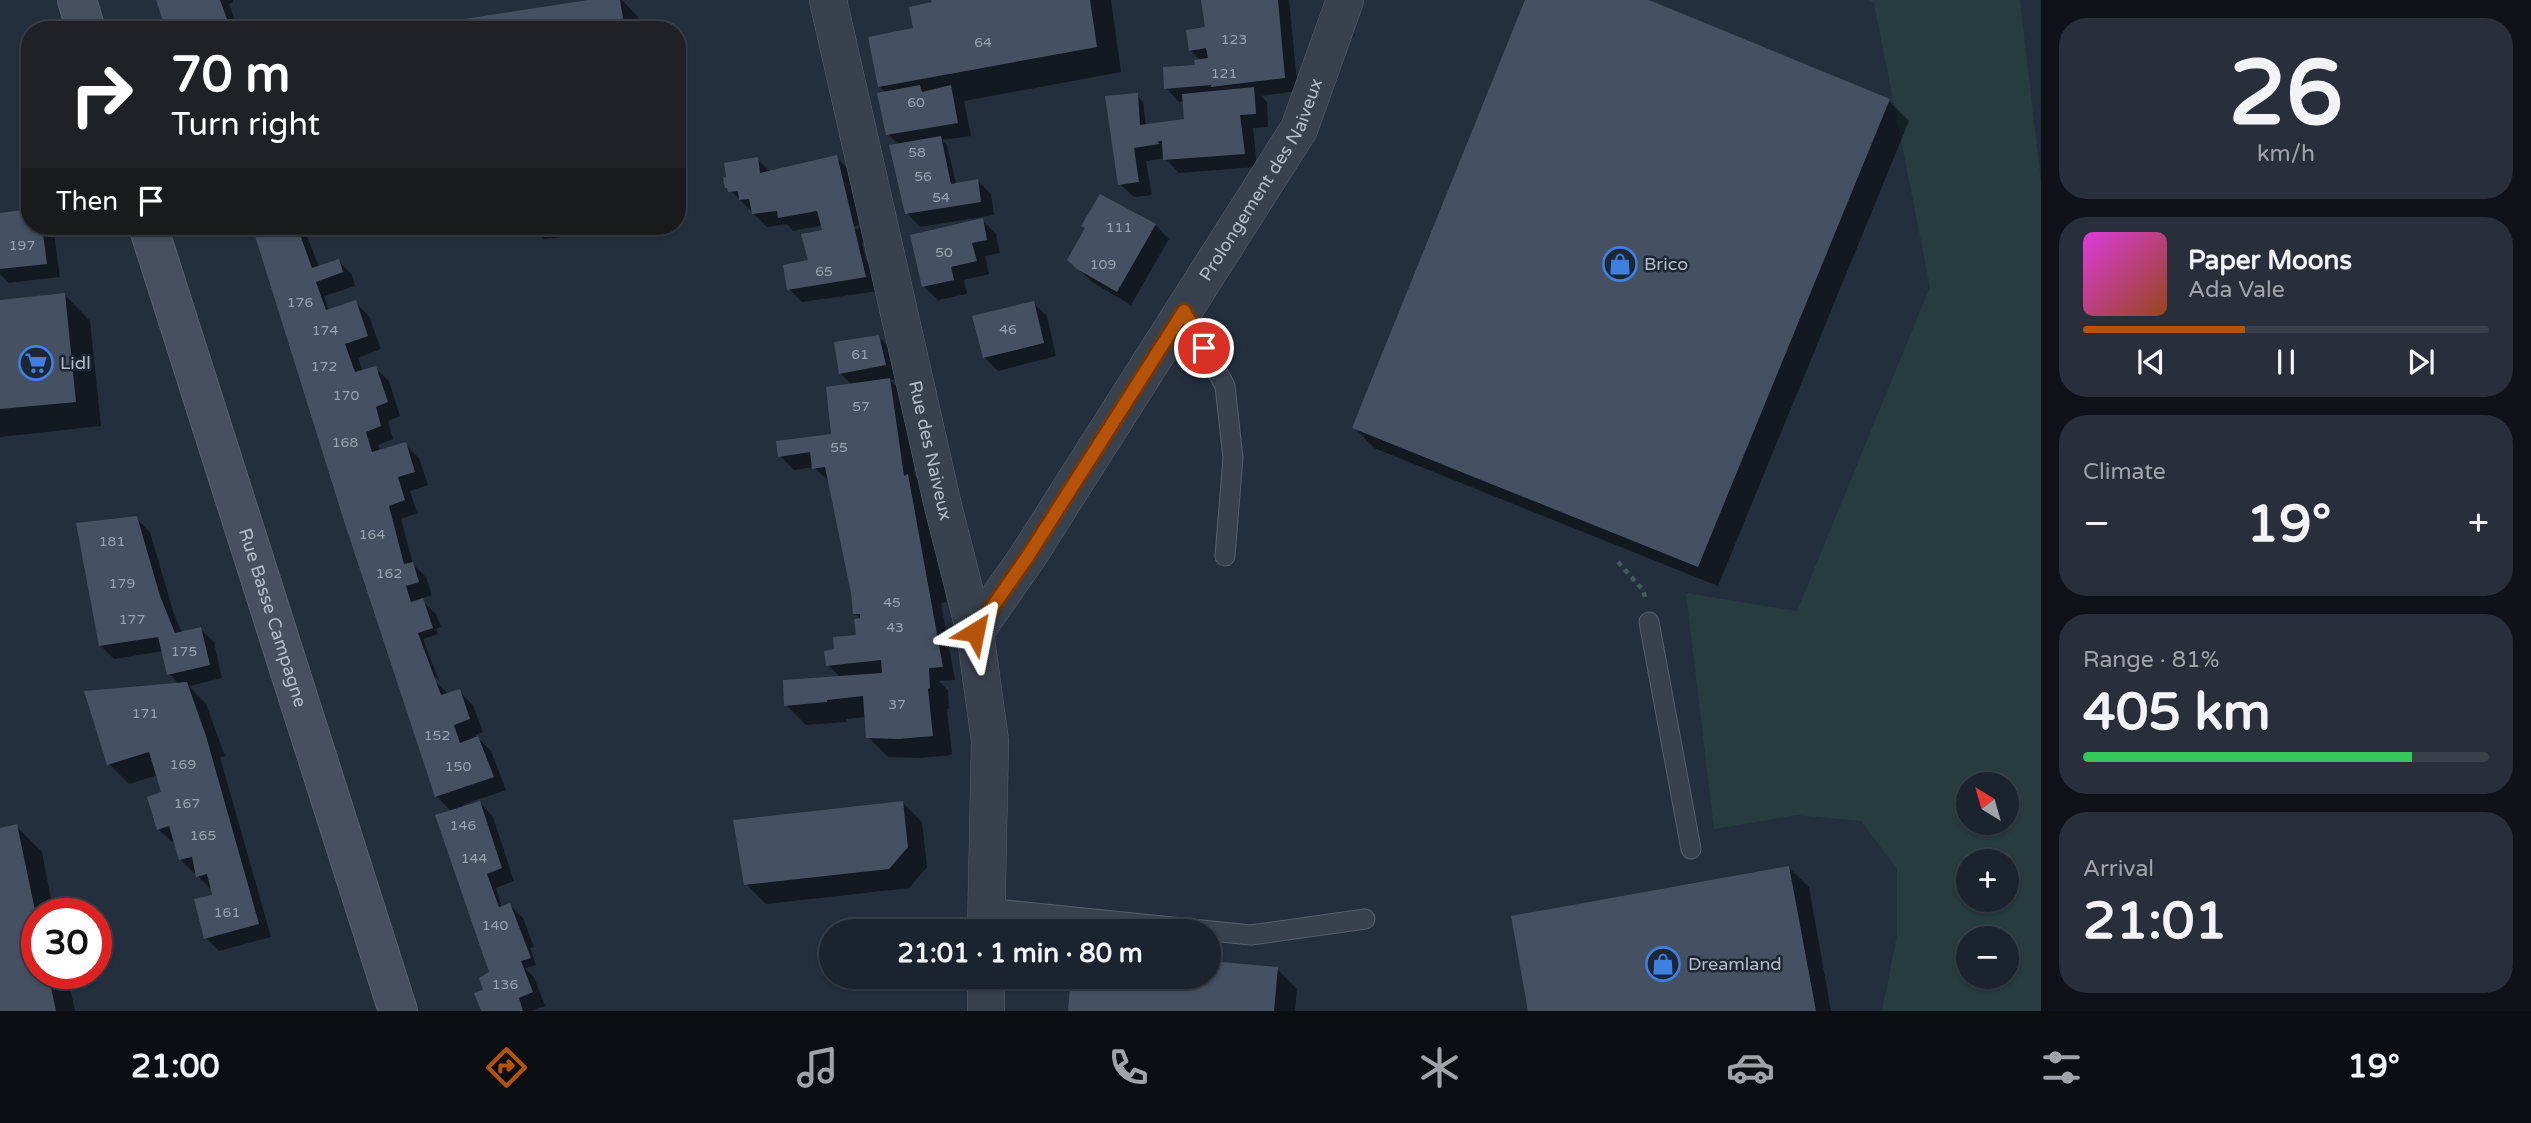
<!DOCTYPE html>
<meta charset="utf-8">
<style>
:root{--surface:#1b232e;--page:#282f3a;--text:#f1f3f6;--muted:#a0a4aa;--line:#39404a;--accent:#b45309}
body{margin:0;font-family:"Varela Round",sans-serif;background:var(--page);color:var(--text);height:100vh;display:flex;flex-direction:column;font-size:26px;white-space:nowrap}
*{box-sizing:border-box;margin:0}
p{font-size:23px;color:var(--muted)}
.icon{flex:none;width:38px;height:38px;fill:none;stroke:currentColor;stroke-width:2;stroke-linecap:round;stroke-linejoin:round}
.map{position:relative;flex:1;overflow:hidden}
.drawer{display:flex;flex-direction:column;gap:18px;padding:18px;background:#0f1319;width:490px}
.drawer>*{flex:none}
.top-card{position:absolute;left:21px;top:21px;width:665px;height:214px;border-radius:28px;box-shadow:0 2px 5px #0004,0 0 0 2px var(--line);background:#202124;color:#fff;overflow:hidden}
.needle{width:46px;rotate:323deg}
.fabs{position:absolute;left:1956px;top:772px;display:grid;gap:14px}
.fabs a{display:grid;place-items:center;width:63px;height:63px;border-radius:50%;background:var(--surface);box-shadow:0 2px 5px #0004,0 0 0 2px var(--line);font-size:35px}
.speed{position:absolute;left:21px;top:898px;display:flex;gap:14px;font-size:35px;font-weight:700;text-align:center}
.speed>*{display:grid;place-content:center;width:91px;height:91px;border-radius:50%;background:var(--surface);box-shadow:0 2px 5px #0004,0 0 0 2px var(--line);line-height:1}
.speed .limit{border:10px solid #d22;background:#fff;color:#111}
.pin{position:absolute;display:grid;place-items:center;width:60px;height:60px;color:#fff;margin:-30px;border:4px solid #fff;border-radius:50%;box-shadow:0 2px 7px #0007}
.me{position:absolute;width:77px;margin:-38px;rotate:35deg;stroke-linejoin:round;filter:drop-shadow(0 0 5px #0008)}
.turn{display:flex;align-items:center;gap:24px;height:147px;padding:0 35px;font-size:32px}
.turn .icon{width:91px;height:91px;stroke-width:2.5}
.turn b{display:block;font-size:49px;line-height:60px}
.then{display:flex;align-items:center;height:66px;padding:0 35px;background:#0003;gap:14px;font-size:26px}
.big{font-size:52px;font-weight:700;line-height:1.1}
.drawer .card{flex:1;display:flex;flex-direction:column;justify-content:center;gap:10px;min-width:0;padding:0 24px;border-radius:28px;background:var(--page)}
.drawer .dial{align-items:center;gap:0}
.dial b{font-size:91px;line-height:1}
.song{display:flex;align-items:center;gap:21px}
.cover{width:84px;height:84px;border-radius:10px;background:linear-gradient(135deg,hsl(300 70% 55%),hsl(20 70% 35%))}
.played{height:7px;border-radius:4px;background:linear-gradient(90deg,var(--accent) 40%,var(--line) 40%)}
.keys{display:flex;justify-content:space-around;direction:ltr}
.heat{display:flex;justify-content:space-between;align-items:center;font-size:38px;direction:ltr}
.charge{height:10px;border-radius:5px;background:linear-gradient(90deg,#34c759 81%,var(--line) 0)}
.trip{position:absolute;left:819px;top:919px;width:402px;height:70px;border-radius:35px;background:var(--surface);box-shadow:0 2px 5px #0004,0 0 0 2px var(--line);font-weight:700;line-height:70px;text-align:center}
.dock{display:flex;height:112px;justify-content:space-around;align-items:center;background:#0b0e12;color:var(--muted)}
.dock .icon{width:49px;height:49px}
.dock .current{color:var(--accent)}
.dock b{font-size:32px;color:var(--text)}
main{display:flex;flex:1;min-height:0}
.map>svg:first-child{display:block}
.green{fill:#263c3f;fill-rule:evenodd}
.shadow{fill:#0007;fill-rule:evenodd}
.building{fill:#455162}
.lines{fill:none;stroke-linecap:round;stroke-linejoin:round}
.service-casing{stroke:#565f6c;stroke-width:21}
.minor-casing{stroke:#565f6c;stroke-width:38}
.secondary-casing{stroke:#565f6c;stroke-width:40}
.path{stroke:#44595c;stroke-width:4.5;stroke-dasharray:5 5;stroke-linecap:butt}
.service{stroke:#38414e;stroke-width:19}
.minor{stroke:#38414e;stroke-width:37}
.secondary{stroke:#465061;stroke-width:38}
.route-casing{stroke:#753606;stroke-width:18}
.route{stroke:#b45309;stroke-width:12}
.labels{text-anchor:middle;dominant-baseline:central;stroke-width:5;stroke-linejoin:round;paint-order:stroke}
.number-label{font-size:14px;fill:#98a1af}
.street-label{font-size:18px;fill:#b4bcc9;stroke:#1d2633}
.poi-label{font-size:18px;fill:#b4bcc9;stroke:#1d2633;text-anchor:start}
</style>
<main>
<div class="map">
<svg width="2041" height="1011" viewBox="0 0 2041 1011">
<rect width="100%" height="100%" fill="#242f3e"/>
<path class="green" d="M1868,0H2020L2041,181V1011H1882L1897,935V869L1861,821L1797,815L1714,829L1686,593L1797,611L1930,287L1874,3ZM1969,784H2007V822H1969ZM1969,861H2007V900H1969ZM1969,938H2007V976H1969Z"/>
<path class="shadow" d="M158,0H233V2L229,4L238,30H168Z
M598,0H622L638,17L640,30H469Z
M933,0H1111L1121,72L964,101L971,136L942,140L947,145L956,184L977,180L991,194L994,215L920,227L907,213L899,145L888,134L886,93L879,86L934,4Z
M1202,0H1289L1298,91L1261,96L1267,102L1268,127L1253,128L1257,167L1179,173L1165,158L1146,161L1152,195L1134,197L1120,184L1137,95L1143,102L1146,125L1186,120L1185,101L1179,102L1166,88L1197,67L1201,61L1190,50L1207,28Z
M1527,0H1644L1889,101L1909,121L1718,586L1374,448L1355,428Z
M836,157L850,171L867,241L862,243L866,260L873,267L879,291L802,302L789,289L812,262L825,236L823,225L793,231L787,224L767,227L727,187L757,159L771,172ZM862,224L863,227L832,236V233Z
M1101,196L1155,225L1169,239L1131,305L1092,282L1069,260L1087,229Z
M0,215L30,226H53L60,277L9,283L0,274Z
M982,220L996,234L1000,253L985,256L989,274L964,280L967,294L938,300L924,287Z
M255,226H303L319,267L339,261L352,275L355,286L324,296L329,311L355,302L369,316L381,349L358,358L363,371L375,368L389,381L400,416L388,421L393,439L378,445L380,451L405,444L419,458L428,485L410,491L417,513L401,519L413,564L426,577L432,595L420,599L436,614L441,627L436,629L438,634L423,639L439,681L435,676V681L449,695L459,691L473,705L483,732L475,735L491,751L506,790L462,805L463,808L480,803L493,817L514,881L496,888L502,907L510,905L523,918L534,947L530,948L536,965L525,968L534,977L545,1006L531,1011H482L485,991L493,974L452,812L436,796Z
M531,226H561L563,237L544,239Z
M65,295L90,321L101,426L0,437V302Z
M1033,303L1047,316L1056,356L998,371L984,357Z
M879,337L892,350L899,379L890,380L903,393L915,476L921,482L927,496L947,602L941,603L955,680L939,681L948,690L949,708L947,709L952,755L920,758L888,757L868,737L866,717L846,719V722L806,725L786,705L840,677L828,665L835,650L858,636L861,620L855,613L853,593L829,481L813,467L794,470L780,456L833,435L852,385L840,373Z
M136,518L150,532L173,611L182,633L200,629L214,642L222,678L189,686L206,704L225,756L220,757L271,937L219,951L206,938L214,896L211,890L198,876L197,872L194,873L180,859L175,841L172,842L158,829L163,793L158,775L129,784L109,764L179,684L169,674L163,651L114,659L100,645Z
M903,803L922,822L927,867L909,888L766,904L746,884Z
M16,826L42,852L54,914H37V973H67L75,1011H0V830Z
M1789,868L1809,887L1831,1011H1530Z
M1277,969L1297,989L1295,1011H1069L1209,976Z"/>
<path class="building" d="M156,0H220L231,30H166Z
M588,0H620L625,30H467L465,19Z
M931,0H1090L1097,47L878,87L868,37L913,28L909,7L932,2Z
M1201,0H1278L1285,78L1211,87V85L1164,89L1163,67L1195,65L1194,60L1208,58L1206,48L1189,51L1186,30L1205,27Z
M1525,0H1649L1890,99L1698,567L1352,428Z
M920,85L922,92L951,85L958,123L886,135L877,93Z
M1254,87L1256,114L1240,115L1245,154L1163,160L1162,141H1158L1159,144L1134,148L1139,182L1118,185L1105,96L1138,93L1140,125L1184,119L1182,94Z
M941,136L951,184L978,179L981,202L905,214L889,145Z
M837,155L866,277L787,290L783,265L808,260L801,234L822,230L817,211L778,218L777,211L752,214L749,199L739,200L738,191L728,192L727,188H725L723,178L726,177L724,163L758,157L760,173Z
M1100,194L1156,224L1117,292L1077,269L1067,260L1085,228L1081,226Z
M30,209V226H42L47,264L0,269V213Z
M983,218L987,240L972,243L977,261L951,267L954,280L922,287L910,235Z
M252,226H297L312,268L339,259L343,272L316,282L326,310L356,300L368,336L345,344L355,372L376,366L388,402L376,407L381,426L366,432L372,452L406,442L415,472L398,477L405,500L389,506L404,564L413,562L419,582L406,586L411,602L423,598L433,628L418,633L441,695L460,689L470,719L454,725L460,743L478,736L494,777L435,797L344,521Z
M65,293L76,402L0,409V300Z
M1034,301L1044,343L983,358L972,316Z
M879,335L886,365L839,374L834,342Z
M890,378L904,476L908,474L943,667L929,668L930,688L928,689L933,736L899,739L866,738L863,696L827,700V702L784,706L783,680L882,673L881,660L826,666L824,651L834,649L833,637L856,635L854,619L860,618V614H853L851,593L825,467L812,469L810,452L778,457L776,441L831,434L826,387Z
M137,516L160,596L175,633L201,627L210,665L167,675L158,637L99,646L76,523Z
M187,682L206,736L259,924L204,939L194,899L212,895L207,874L196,877L192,857L179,860L169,826L157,830L147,797L161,792L149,752L107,765L84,691Z
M480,801L502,868L487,874L499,907L510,903L531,958L521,961L533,992L519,998L523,1011H481L474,993L483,990L479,978L489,972L435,815Z
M903,801L908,847L889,869L744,885L733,820Z
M17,824L37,920V973H48L56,1011H0V828Z
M1789,866L1816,1011H1528L1511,916Z
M1209,961L1278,967L1274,1011H1068L1071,976H1209Z"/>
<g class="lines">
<g class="service-casing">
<path id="service" d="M1184,311L1225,386L1233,458L1225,556
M1649,622L1691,849
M986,908L1251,935L1365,919"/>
</g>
<g class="minor-casing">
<g id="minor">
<path id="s1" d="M828,0L943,506L975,632L990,741L986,931"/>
<path id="s2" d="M975,632L1028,556L1299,129L1345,0"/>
<path d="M986,976V1011"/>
</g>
</g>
<g class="secondary-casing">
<g id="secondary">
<path d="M77,0L86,30"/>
<path id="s3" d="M148,226L398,1011"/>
</g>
</g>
<path class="path" d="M1618,562L1643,590L1645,597"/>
<use href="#service" class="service"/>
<use href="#minor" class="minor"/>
<use href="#secondary" class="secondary"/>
</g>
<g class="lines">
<g class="route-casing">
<path id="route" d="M975,632L1028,556L1184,311L1204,348"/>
</g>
<use href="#route" class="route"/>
</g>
<defs>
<g id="shop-ring" transform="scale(1.75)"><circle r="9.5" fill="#1d2633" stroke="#3f7fe0" stroke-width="1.5"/><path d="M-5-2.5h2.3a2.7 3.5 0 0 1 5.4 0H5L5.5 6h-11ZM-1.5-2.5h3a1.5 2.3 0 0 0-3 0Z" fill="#3f7fe0"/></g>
<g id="supermarket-ring" transform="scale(1.75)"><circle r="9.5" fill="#1d2633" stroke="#3f7fe0" stroke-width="1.5"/><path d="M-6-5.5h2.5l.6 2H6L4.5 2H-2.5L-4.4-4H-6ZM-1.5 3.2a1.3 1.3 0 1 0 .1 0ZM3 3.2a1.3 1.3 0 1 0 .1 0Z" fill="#3f7fe0"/></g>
</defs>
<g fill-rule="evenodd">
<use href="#shop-ring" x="1620" y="264"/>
<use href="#supermarket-ring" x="36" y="363"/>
<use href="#shop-ring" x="1663" y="964"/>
</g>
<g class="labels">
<g class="number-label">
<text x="1234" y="39">123</text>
<text x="983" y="42">64</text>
<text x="1224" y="73">121</text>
<text x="916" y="102">60</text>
<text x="917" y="152">58</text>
<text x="923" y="176">56</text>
<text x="941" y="197">54</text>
<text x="1119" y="227">111</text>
<text x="22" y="245">197</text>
<text x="944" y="252">50</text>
<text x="1103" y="264">109</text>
<text x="824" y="271">65</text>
<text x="300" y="302">176</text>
<text x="1008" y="329">46</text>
<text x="325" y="330">174</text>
<text x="860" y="354">61</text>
<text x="324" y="366">172</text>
<text x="346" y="395">170</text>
<text x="861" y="406">57</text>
<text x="345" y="442">168</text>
<text x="839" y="447">55</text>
<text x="372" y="534">164</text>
<text x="112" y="541">181</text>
<text x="389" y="573">162</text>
<text x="122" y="583">179</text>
<text x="892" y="602">45</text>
<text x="132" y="619">177</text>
<text x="895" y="627">43</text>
<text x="184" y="651">175</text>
<text x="897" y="704">37</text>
<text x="145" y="713">171</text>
<text x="437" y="735">152</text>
<text x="183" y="764">169</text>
<text x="458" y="766">150</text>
<text x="187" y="803">167</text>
<text x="463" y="825">146</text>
<text x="203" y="835">165</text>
<text x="474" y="858">144</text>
<text x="227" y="912">161</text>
<text x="495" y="925">140</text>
<text x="505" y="984">136</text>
</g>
<g class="street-label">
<text stroke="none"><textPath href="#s2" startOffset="536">Prolongement des Naiveux</textPath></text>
<text stroke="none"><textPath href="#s1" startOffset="462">Rue des Naiveux</textPath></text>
<text stroke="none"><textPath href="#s3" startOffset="411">Rue Basse Campagne</textPath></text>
</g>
<g class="poi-label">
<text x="1644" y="264">Brico</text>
<text x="60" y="363">Lidl</text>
<text x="1688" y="964">Dreamland</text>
</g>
</g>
</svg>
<div class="fabs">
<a><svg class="needle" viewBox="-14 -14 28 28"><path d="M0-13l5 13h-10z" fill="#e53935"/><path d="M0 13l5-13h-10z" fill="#a0a4aa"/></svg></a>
<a>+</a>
<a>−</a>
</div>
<div class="speed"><div class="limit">30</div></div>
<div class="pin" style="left:1204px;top:348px;background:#d93025"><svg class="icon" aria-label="arrive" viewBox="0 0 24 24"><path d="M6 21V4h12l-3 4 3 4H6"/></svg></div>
<svg class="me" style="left:975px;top:632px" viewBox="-20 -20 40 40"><path d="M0-17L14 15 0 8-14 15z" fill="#b45309" stroke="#fff" stroke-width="4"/></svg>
<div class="trip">21:01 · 1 min · 80 m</div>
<div class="top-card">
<div class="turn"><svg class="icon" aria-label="right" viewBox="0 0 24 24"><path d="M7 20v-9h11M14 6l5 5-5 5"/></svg><div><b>70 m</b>Turn right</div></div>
<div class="then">Then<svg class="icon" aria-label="arrive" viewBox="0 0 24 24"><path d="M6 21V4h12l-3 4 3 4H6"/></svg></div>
</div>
</div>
<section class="drawer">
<div class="card dial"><b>26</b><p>km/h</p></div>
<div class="card">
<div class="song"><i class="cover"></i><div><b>Paper Moons</b><p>Ada Vale</p></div></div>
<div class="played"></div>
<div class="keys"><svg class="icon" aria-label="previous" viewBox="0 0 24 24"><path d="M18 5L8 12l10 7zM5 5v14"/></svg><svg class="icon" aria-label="pause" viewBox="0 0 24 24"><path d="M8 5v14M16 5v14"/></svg><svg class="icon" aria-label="next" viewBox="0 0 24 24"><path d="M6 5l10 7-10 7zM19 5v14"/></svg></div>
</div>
<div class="card"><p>Climate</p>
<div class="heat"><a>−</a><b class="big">19°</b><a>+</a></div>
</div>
<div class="card"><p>Range · 81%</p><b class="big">405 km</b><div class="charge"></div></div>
<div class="card"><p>Arrival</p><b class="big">21:01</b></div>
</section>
</main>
<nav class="dock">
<b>21:00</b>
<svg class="icon current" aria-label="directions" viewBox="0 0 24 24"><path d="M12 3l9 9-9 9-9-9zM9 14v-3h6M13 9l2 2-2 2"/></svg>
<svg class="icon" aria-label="music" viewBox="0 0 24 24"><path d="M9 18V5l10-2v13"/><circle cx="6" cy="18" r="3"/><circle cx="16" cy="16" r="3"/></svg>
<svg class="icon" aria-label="phone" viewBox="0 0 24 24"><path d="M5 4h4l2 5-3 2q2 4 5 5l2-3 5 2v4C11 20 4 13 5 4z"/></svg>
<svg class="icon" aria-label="climate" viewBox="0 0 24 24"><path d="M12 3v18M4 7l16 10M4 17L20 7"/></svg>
<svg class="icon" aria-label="car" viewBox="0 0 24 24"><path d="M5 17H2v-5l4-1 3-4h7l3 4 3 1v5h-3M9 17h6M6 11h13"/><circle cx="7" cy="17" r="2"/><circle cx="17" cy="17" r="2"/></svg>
<svg class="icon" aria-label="filters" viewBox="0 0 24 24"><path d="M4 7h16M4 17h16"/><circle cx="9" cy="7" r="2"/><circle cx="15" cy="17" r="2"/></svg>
<b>19°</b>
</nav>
